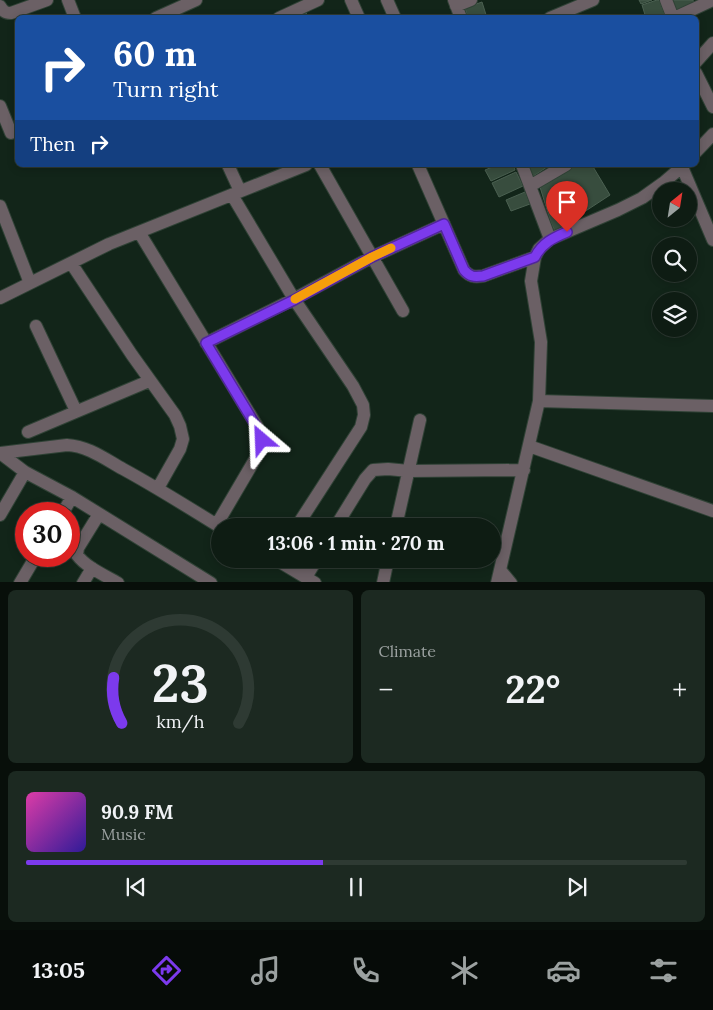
<!DOCTYPE html>
<meta charset="utf-8">
<style>
:root{--surface:#0e1c13;--page:#1c2921;--text:#f1f3f6;--muted:#9ba1a0;--line:#2e3a33;--accent:#7c3aed}
body{margin:0;font-family:Lora,serif;background:var(--page);color:var(--text);height:100vh;display:flex;flex-direction:column;font-size:19px;white-space:nowrap}
*{box-sizing:border-box;margin:0}
p{font-size:16px;color:var(--muted)}
.icon{flex:none;width:28px;height:28px;fill:none;stroke:currentColor;stroke-width:2;stroke-linecap:round;stroke-linejoin:round}
.map{position:relative;height:582px;overflow:hidden}
.details{display:flex;flex-direction:column;gap:8px;padding:8px;background:#080f0a;flex:1}
.details>*{flex:none}
.top-card{position:absolute;left:15px;top:15px;width:684px;height:152px;border-radius:8px;box-shadow:0 2px 8px #0003,0 0 0 1px var(--line);background:#1a4fa0;color:#fff;overflow:hidden}
.needle{width:32px;rotate:30deg}
.buttons{position:absolute;left:652px;top:182px;display:grid;gap:10px}
.buttons a{display:grid;place-items:center;width:45px;height:45px;border-radius:50%;background:var(--surface);box-shadow:0 2px 8px #0003,0 0 0 1px var(--line);font-size:25px}
.speed{position:absolute;left:15px;top:502px;display:flex;gap:10px;font-size:25px;font-weight:700;text-align:center}
.speed>*{display:grid;place-content:center;width:65px;height:65px;border-radius:50%;background:var(--surface);box-shadow:0 2px 8px #0003,0 0 0 1px var(--line);line-height:1}
.speed .limit{border:8px solid #d22;background:#fff;color:#111}
.pin{position:absolute;display:grid;place-items:center;width:42px;height:42px;color:#fff;margin:-51px -21px;border-radius:50% 50% 50% 0;rotate:-45deg;box-shadow:0 0 5px #0007}
.pin .icon{rotate:45deg}
.me{position:absolute;width:55px;margin:-28px;rotate:334deg;stroke-linejoin:round;filter:drop-shadow(0 0 4px #0008)}
.turn{display:flex;align-items:center;gap:18px;height:105px;padding:0 15px;font-size:22px}
.turn .icon{width:65px;height:65px;stroke-width:2.5}
.turn b{display:block;font-size:35px;line-height:42px}
.then{display:flex;align-items:center;height:48px;padding:0 15px;background:#0003;gap:10px;font-size:19px}
.big{font-size:38px;font-weight:800;line-height:1.1}
.details .widget{flex:1;display:flex;flex-direction:column;justify-content:center;gap:8px;min-width:0;padding:0 18px;border-radius:8px;background:var(--page)}
.details .dial{align-items:center;gap:0}
.dial svg{height:130px;overflow:visible;fill:none;stroke:var(--line);stroke-width:7;stroke-linecap:round;text-anchor:middle}
.dial text{fill:var(--text);stroke:none}
.song{display:flex;align-items:center;gap:15px}
.cover{width:60px;height:60px;border-radius:8px;background:linear-gradient(135deg,hsl(320 70% 55%),hsl(250 70% 35%))}
.played{height:5px;border-radius:2px;background:linear-gradient(90deg,var(--accent) 45%,var(--line) 45%)}
.keys{display:flex;justify-content:space-around;direction:ltr}
.heat{display:flex;justify-content:space-between;align-items:center;font-size:28px;direction:ltr}
.details .tiles{flex:1;display:grid;gap:8px;grid-template-columns:1fr 1fr}
.widget:last-child{grid-column:span 2}
.trip{position:absolute;left:211px;top:518px;width:290px;height:50px;border-radius:25px;background:var(--surface);box-shadow:0 2px 8px #0003,0 0 0 1px var(--line);font-weight:800;line-height:50px;text-align:center}
.tabs{display:flex;height:80px;justify-content:space-around;align-items:center;background:#060b08;color:var(--muted)}
.tabs .icon{width:35px;height:35px}
.tabs .on{color:var(--accent)}
.tabs b{font-size:22px;color:var(--text)}
.map>svg:first-child{display:block}
.building{fill:#384d3e;stroke:#4b6051}
.lines{fill:none;stroke-linecap:round;stroke-linejoin:round}
.minor-casing{stroke:#304236;stroke-width:14}
.minor{stroke:#6b6065;stroke-width:12}
.route-casing{stroke:#51269a;stroke-width:12}
.route{stroke:#7c3aed;stroke-width:9}
.slow{stroke:#f59e0b;stroke-width:9}
</style>
<div class="map">
<svg width="713" height="583" viewBox="0 0 713 583">
<rect width="100%" height="100%" fill="#122519"/>
<path class="building" d="M639,0H652L641,4Z
M657,0H659L666,18H646L642,5Z
M671,0H693L694,4L676,11Z
M482,2L487,18H468L465,8Z
M305,10L308,18H293Z
M497,165H513L515,170L491,181L485,170Z
M523,165H550L529,179Z
M576,165H592L610,195L555,231L551,223L540,187Z
M516,172L523,186L499,197L492,183Z
M525,192L530,204L511,211L506,200Z"/>
<g class="lines">
<g class="minor-casing">
<path id="minor" d="M68,0L75,18
M351,0L359,18
M387,0L395,18
M454,0L461,18
M666,0L673,18
M0,6C3,11 5,13 11,13L47,0
M456,6L471,0
M156,18L196,0
M279,18L318,0
M550,18L593,0
M674,18L713,0
M696,62L713,43
M696,73L713,107
M0,106L11,133
M696,152L713,134
M228,165L240,191
M320,165L403,311
M418,165L464,270C470,277 474,277 483,276L535,257
M522,165L550,239
M682,167L713,240
M530,186L566,165
M232,195L294,299L353,386L363,405L364,415L361,427L297,526
M0,206L30,283
M139,232L257,426L262,440L261,449L217,524
M71,263L132,355L175,415L180,426L183,439L180,449L158,488
M0,298L109,244L306,165
M36,326L76,411
M206,343L294,299L372,257L444,224
M539,401L713,406
M28,432L149,381
M529,446L713,511
M0,453L25,472L72,497L211,583
M0,453L67,445C88,446 105,459 123,469C156,487 188,507 220,527
M62,514L72,497
M99,514L78,548L77,555C86,567 104,575 118,583
M0,515L25,472
M336,526L365,479L373,470L388,469L409,471L524,470
M396,526L420,420
M275,559L315,583
M501,571L511,583
M306,577L317,559
M20,583L36,556
M83,583L92,568
M383,583L388,559
M497,583L539,401L541,342L531,281L535,257L539,249L550,239L618,210L642,198L663,183L684,165"/>
</g>
<use href="#minor" class="minor"/>
</g>
<g class="lines">
<g class="route-casing">
<path id="route" d="M262,440L256,426L206,343L294,300L372,257L444,224L464,270C470,277 474,277 483,276L535,257C542,243 553,238 567,232"/>
</g>
<use href="#route" class="route"/>
<path class="slow" d="M295,299L372,257L391,248"/>
</g>
</svg>
<div class="buttons">
<a><svg class="needle" viewBox="-14 -14 28 28"><path d="M0-13l5 13h-10z" fill="#e53935"/><path d="M0 13l5-13h-10z" fill="#9ba1a0"/></svg></a>
<a><svg class="icon" aria-label="search" viewBox="0 0 24 24"><circle cx="10" cy="10" r="6"/><path d="M15 15l6 6"/></svg></a>
<a><svg class="icon" aria-label="layers" viewBox="0 0 24 24"><path d="M12 4l9 5-9 5-9-5zM3 14l9 5 9-5"/></svg></a>
</div>
<div class="speed"><div class="limit">30</div></div>
<div class="pin" style="left:567px;top:232px;background:#d93025"><svg class="icon" aria-label="arrive" viewBox="0 0 24 24"><path d="M6 21V4h12l-3 4 3 4H6"/></svg></div>
<svg class="me" style="left:262px;top:440px" viewBox="-20 -20 40 40"><path d="M0-17L14 15 0 8-14 15z" fill="#7c3aed" stroke="#fff" stroke-width="4"/></svg>
<div class="trip">13:06 · 1 min · 270 m</div>
<div class="top-card">
<div class="turn"><svg class="icon" aria-label="right" viewBox="0 0 24 24"><path d="M7 20v-9h11M14 6l5 5-5 5"/></svg><div><b>60 m</b>Turn right</div></div>
<div class="then">Then<svg class="icon" aria-label="right" viewBox="0 0 24 24"><path d="M7 20v-9h11M14 6l5 5-5 5"/></svg></div>
</div>
</div>
<section class="details">
<div class="tiles">
<div class="widget dial"><svg viewBox="0 0 100 80">
<path d="M14 69A42 42 0 1 1 86 69"/>
<path d="M14 69A42 42 0 0 1 9 41" stroke="#7c3aed"/>
<text x="50" y="56" font-size="32" font-weight="700">23</text>
<text x="50" y="72" font-size="11">km/h</text>
</svg></div>
<div class="widget"><p>Climate</p>
<div class="heat"><a>−</a><b class="big">22°</b><a>+</a></div>
</div>
<div class="widget">
<div class="song"><i class="cover"></i><div><b>90.9 FM</b><p>Music</p></div></div>
<div class="played"></div>
<div class="keys"><svg class="icon" aria-label="previous" viewBox="0 0 24 24"><path d="M18 5L8 12l10 7zM5 5v14"/></svg><svg class="icon" aria-label="pause" viewBox="0 0 24 24"><path d="M8 5v14M16 5v14"/></svg><svg class="icon" aria-label="next" viewBox="0 0 24 24"><path d="M6 5l10 7-10 7zM19 5v14"/></svg></div>
</div>
</div>
</section>
<nav class="tabs">
<b>13:05</b>
<svg class="icon on" aria-label="directions" viewBox="0 0 24 24"><path d="M12 3l9 9-9 9-9-9zM9 14v-3h6M13 9l2 2-2 2"/></svg>
<svg class="icon" aria-label="music" viewBox="0 0 24 24"><path d="M9 18V5l10-2v13"/><circle cx="6" cy="18" r="3"/><circle cx="16" cy="16" r="3"/></svg>
<svg class="icon" aria-label="phone" viewBox="0 0 24 24"><path d="M5 4h4l2 5-3 2q2 4 5 5l2-3 5 2v4C11 20 4 13 5 4z"/></svg>
<svg class="icon" aria-label="climate" viewBox="0 0 24 24"><path d="M12 3v18M4 7l16 10M4 17L20 7"/></svg>
<svg class="icon" aria-label="car" viewBox="0 0 24 24"><path d="M5 17H2v-5l4-1 3-4h7l3 4 3 1v5h-3M9 17h6M6 11h13"/><circle cx="7" cy="17" r="2"/><circle cx="17" cy="17" r="2"/></svg>
<svg class="icon" aria-label="filters" viewBox="0 0 24 24"><path d="M4 7h16M4 17h16"/><circle cx="9" cy="7" r="2"/><circle cx="15" cy="17" r="2"/></svg>
</nav>
